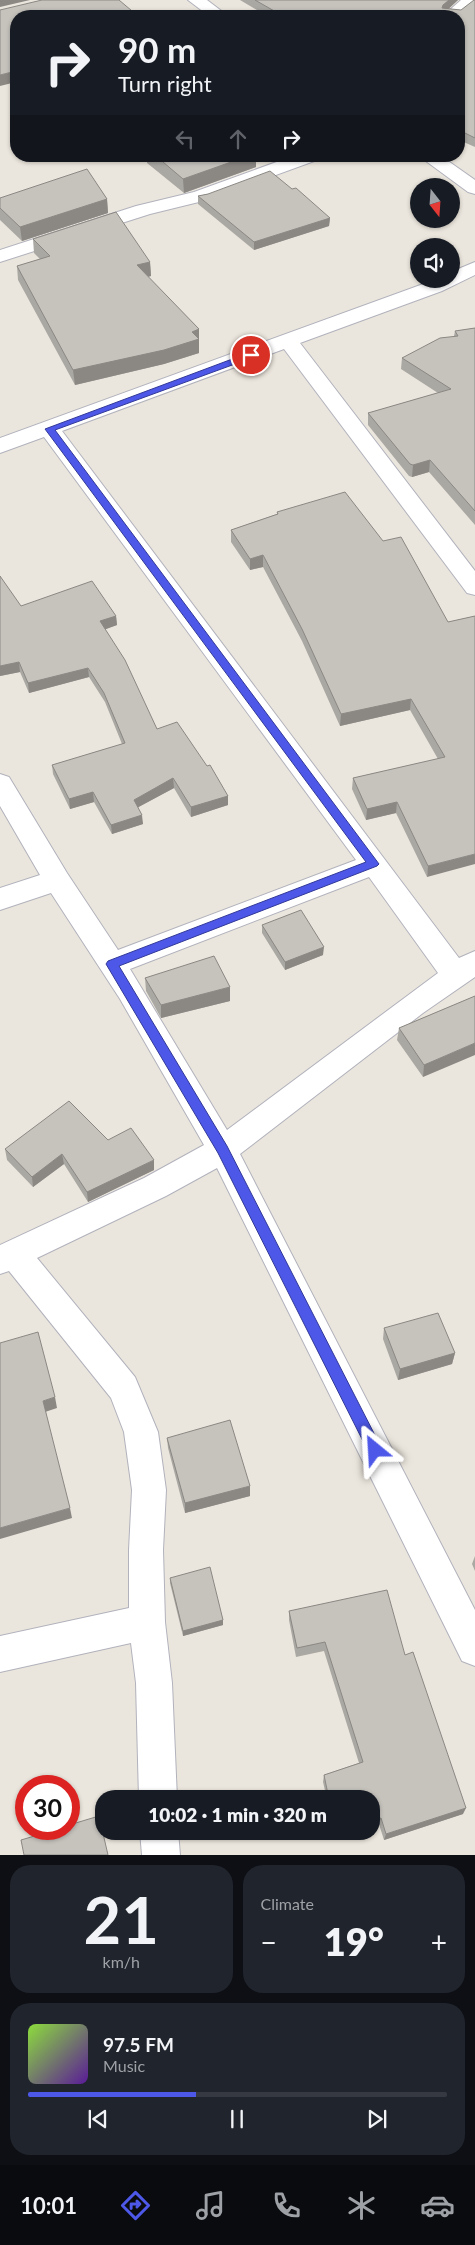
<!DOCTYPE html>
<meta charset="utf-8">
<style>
:root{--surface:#171b24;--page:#20242c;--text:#f1f3f6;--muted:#9ea1a6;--line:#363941;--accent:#4d58e8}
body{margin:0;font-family:Lato,sans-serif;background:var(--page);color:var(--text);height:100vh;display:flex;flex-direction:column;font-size:19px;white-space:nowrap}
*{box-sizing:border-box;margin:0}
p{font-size:16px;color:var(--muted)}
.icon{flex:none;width:28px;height:28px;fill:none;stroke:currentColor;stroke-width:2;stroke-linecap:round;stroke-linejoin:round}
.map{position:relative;height:1855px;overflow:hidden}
.side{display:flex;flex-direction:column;gap:10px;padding:10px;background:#0d0f14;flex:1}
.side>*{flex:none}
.guide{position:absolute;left:10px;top:10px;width:455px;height:152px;border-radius:20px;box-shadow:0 1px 4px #0004;background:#171b24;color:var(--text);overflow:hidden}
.needle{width:32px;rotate:163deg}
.controls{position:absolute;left:410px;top:178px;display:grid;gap:10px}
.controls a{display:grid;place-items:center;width:50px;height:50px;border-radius:50%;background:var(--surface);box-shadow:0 1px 4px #0004;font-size:25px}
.speed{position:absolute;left:15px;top:1775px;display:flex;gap:10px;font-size:25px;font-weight:700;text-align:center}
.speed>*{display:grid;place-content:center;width:65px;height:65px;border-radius:50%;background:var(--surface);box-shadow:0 1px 4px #0004;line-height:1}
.speed .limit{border:8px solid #d22;background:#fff;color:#111}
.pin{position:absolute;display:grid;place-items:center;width:42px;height:42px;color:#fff;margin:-21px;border:2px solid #fff;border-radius:50%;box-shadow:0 1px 5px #0007}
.me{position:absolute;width:55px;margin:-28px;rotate:333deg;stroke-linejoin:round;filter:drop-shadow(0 0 4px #0008)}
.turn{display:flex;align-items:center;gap:18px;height:105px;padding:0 25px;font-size:22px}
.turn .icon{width:65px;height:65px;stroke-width:2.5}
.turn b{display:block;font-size:35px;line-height:42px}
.lanes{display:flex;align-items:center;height:48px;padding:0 25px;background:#0003;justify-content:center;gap:25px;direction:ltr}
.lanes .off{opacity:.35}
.big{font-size:38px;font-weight:800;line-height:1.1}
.side .widget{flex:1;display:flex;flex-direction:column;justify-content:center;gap:8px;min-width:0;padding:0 18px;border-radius:20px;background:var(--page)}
.side .dial{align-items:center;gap:0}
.dial b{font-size:65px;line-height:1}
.song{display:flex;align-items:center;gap:15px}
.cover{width:60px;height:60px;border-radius:8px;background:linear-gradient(135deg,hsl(90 70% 55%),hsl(270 70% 35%))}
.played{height:5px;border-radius:2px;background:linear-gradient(90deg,var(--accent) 40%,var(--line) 40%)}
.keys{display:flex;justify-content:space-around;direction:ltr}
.heat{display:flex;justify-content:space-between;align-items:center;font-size:28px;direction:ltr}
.side .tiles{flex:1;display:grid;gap:10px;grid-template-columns:1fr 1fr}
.widget:last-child{grid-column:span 2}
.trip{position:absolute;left:95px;top:1790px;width:285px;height:50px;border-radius:20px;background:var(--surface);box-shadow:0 1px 4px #0004;font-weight:800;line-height:50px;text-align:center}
.tabs{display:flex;height:80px;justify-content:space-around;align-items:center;background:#090b0e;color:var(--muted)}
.tabs .icon{width:35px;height:35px}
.tabs .on{color:var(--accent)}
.tabs b{font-size:22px;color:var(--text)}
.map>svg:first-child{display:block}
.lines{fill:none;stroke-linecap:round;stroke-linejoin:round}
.street-casing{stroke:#b1b2bc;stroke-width:2}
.street{fill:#fff;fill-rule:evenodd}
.wall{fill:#aaa8a3}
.shaded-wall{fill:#8b8884}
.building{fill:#c6c3bd;stroke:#8b8884}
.route{fill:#4d58e8;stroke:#323997}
</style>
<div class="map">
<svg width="475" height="1855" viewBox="0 0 475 1855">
<rect width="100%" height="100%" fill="#ebe6dd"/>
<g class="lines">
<g class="street-casing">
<path id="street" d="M188,0H207L228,16H209Z
M461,0H475V5L459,18V16H443Z
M293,156H320L317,160L207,200L150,214L0,262V250L136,206L194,192Z
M419,156H441L475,180V194L468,192Z
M475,262V275L442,291L300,343L475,571V595L467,593L284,349L62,431L459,958L475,951V977L423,1013L240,1154L475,1610V1666L462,1661L217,1168L166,1196L37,1258L135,1377L158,1432L166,1490L163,1550L165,1622L172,1683L177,1799H139L136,1683L131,1643L0,1672V1636L129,1608V1550L132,1490L124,1432L111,1398L9,1271L0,1274V1245L144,1178L204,1145L120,999L51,893L0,910V888L40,875L0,806V774L9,777L67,873L118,950L356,860L44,437L0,453V438L437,279H451V272ZM369,877L438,973L227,1130L130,969Z
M140,1831H178L180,1855H142Z"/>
</g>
<use href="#street" class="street"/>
</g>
<path class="wall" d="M240,0H458L448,9L461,10L475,0V147L459,140V16H267Z
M147,156H256V167L184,193L147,163Z
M292,189L330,218L329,226L254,250L198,204V196L208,194Z
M0,198L107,199L108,213L22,241L0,220Z
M33,239L150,262L151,276L148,277L199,329V353L164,364L75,385L18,280L17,266L40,259L34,253Z
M475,328V525L429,472L412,477L409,476L368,425V413L438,393L401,369L402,358L454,336L455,331Z
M277,512L383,541L448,622L475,616L427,877L396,813L366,820L352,789L353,778L438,759L410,710L340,726L302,641L263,567L250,570L231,542V530L277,514Z
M21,606L116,616L117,625L105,629L157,729L228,796V805L191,817L174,788L138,807L143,824L112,834L94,802L70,809L53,774L52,765L122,744L105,702L89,677L29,693L20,672L0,676Z
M262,925L323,955L285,970L262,933Z
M145,978L230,1001L161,1018L146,991Z
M475,996L423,1077L397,1040L399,1028Z
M108,1140L154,1170L88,1202L64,1164L33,1187L7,1160L5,1149Z
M384,1328L455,1353L452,1364L398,1380L383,1339Z
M167,1438L250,1496L185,1513L168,1448Z
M475,1556V1571L472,1564Z
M170,1578L223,1620V1625L183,1636L170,1583Z
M289,1611L405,1655L463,1814L384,1840L371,1799H327L323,1782L324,1775L359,1763L324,1651L296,1657L289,1620Z
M334,1831H360L336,1840Z"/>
<path class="shaded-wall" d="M0,0H30L0,7Z
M449,0H458L442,15L443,5Z
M16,71V82L0,86V75Z
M248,156H256V167L184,193L183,179Z
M107,199L108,213L22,241L20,227Z
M330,218L329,226L254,250V242Z
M150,262L151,276L138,279L137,265Z
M199,329V353L164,364L75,385L73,370Z
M430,460L429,472L412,477L413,465Z
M263,555V567L250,570V559Z
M116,616L117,625L101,631L100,621Z
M19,662L20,672L0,676V666Z
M88,668L89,677L29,693L28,683Z
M411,699L410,710L340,726L341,714Z
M173,778L174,788L135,809L134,800Z
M93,792L94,802L70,809L69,799Z
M228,796V805L191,817V807Z
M397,802L396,813L366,820L367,809Z
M142,815L143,824L112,834L111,825Z
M475,854V864L427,877L428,866Z
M324,947L323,955L285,970V962Z
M230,987V1001L161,1018V1005Z
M475,1043V1055L423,1077L424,1065Z
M62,1154L64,1164L33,1187L32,1177Z
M154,1160V1170L88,1202L87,1192Z
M455,1353L452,1364L398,1380L400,1369Z
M55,1397L57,1408L45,1412L43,1401Z
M250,1486V1496L185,1513V1503Z
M70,1508L72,1518L0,1539V1528Z
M223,1620V1625L183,1636V1631Z
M466,1808L463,1814L384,1840L386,1834Z
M381,1818L379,1825L371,1828V1821Z
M342,1831H360L336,1840L337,1833Z"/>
<path class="building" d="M42,0H119L138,16H16V71L0,75V10Z
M255,0H449L443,5L442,8L461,10L474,0H475V138L459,130V16H283Z
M156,156H248L183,179Z
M87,169L107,199L20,227L0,208V198Z
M270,171L292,189L296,188L330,218L254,242L198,196L208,194Z
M116,212L150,262L137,265L199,329L192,332L199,339L164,350L73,370L17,266L50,256L33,239Z
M475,328V511L430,460L413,465L410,464L368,413L451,389L402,358L440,338L458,336L455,331Z
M345,492L383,541L401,537L448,622L475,616V854L428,866L397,802L367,809L353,778L445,757L411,699L341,714L302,629L263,555L250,559L231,530L278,514L277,512Z
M0,576L21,606L92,581L116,616L100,621L125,660L157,729L177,722L207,766L210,765L228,796L191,807L173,778L134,800L142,815L111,825L93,792L69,799L52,765L125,743L104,693L88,668L28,683L19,662L0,666Z
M301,910L324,947L285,962L262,925Z
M214,956L230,987L161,1005L145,978Z
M475,996V1043L424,1065L399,1028Z
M69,1101L108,1140L131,1128L154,1160L87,1192L62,1154L32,1177L5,1149Z
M438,1313L455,1353L400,1369L384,1328Z
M38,1332L55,1397L43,1401L70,1508L0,1528V1343Z
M230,1420L250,1486L185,1503L167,1438Z
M210,1567L223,1620L183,1631L170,1578Z
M387,1590L405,1655L413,1652L466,1808L386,1834L381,1818L371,1821V1799H329L324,1775L363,1762L325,1642L297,1648L289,1611Z
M99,1816L108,1855H24L21,1840L58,1829H69V1825Z"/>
<path class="route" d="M251,352L254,353V357L55,430L379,864L377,866L119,966L227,1146L380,1445L382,1450L380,1455L375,1457L370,1455L218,1153L106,964L108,961L366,862L45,429Z"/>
</svg>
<div class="controls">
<a><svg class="needle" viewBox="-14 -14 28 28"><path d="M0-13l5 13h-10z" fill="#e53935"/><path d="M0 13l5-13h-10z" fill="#9ea1a6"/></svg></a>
<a><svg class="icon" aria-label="sound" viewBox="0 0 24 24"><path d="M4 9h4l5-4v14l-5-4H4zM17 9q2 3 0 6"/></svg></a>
</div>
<div class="speed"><div class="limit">30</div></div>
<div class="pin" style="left:251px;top:355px;background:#d93025"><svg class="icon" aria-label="arrive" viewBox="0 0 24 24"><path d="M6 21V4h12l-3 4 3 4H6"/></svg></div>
<svg class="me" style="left:375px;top:1450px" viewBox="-20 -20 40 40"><path d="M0-17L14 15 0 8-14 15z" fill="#4d58e8" stroke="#fff" stroke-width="4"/></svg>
<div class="trip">10:02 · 1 min · 320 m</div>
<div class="guide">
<div class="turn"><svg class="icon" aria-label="right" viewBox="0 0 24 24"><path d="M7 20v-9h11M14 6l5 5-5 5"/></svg><div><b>90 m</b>Turn right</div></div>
<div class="lanes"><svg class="icon off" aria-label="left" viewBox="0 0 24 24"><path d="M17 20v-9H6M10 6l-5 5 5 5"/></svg><svg class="icon off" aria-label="ahead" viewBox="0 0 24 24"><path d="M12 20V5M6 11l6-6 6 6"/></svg><svg class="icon" aria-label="right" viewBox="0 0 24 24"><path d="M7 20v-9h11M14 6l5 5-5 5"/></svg></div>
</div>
</div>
<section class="side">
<div class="tiles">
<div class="widget dial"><b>21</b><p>km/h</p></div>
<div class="widget"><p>Climate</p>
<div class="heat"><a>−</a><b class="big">19°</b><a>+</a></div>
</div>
<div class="widget">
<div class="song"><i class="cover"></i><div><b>97.5 FM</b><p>Music</p></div></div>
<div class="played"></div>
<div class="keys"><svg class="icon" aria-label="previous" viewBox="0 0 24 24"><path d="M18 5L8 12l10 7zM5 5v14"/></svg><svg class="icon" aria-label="pause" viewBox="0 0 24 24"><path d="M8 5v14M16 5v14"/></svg><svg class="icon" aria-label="next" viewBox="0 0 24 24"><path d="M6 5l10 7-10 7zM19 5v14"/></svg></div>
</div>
</div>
</section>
<nav class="tabs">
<b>10:01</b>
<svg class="icon on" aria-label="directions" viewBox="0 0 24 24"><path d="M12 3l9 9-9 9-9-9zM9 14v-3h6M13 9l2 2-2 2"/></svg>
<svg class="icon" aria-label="music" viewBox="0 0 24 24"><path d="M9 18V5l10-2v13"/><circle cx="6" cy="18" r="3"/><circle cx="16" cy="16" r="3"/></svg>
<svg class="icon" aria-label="phone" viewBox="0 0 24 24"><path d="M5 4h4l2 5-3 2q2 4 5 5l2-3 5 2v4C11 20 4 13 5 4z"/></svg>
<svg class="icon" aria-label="climate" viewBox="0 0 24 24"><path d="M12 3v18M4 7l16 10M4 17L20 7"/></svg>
<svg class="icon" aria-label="car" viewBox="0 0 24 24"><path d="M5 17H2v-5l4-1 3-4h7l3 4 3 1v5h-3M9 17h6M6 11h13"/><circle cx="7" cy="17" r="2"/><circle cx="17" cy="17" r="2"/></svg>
</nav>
